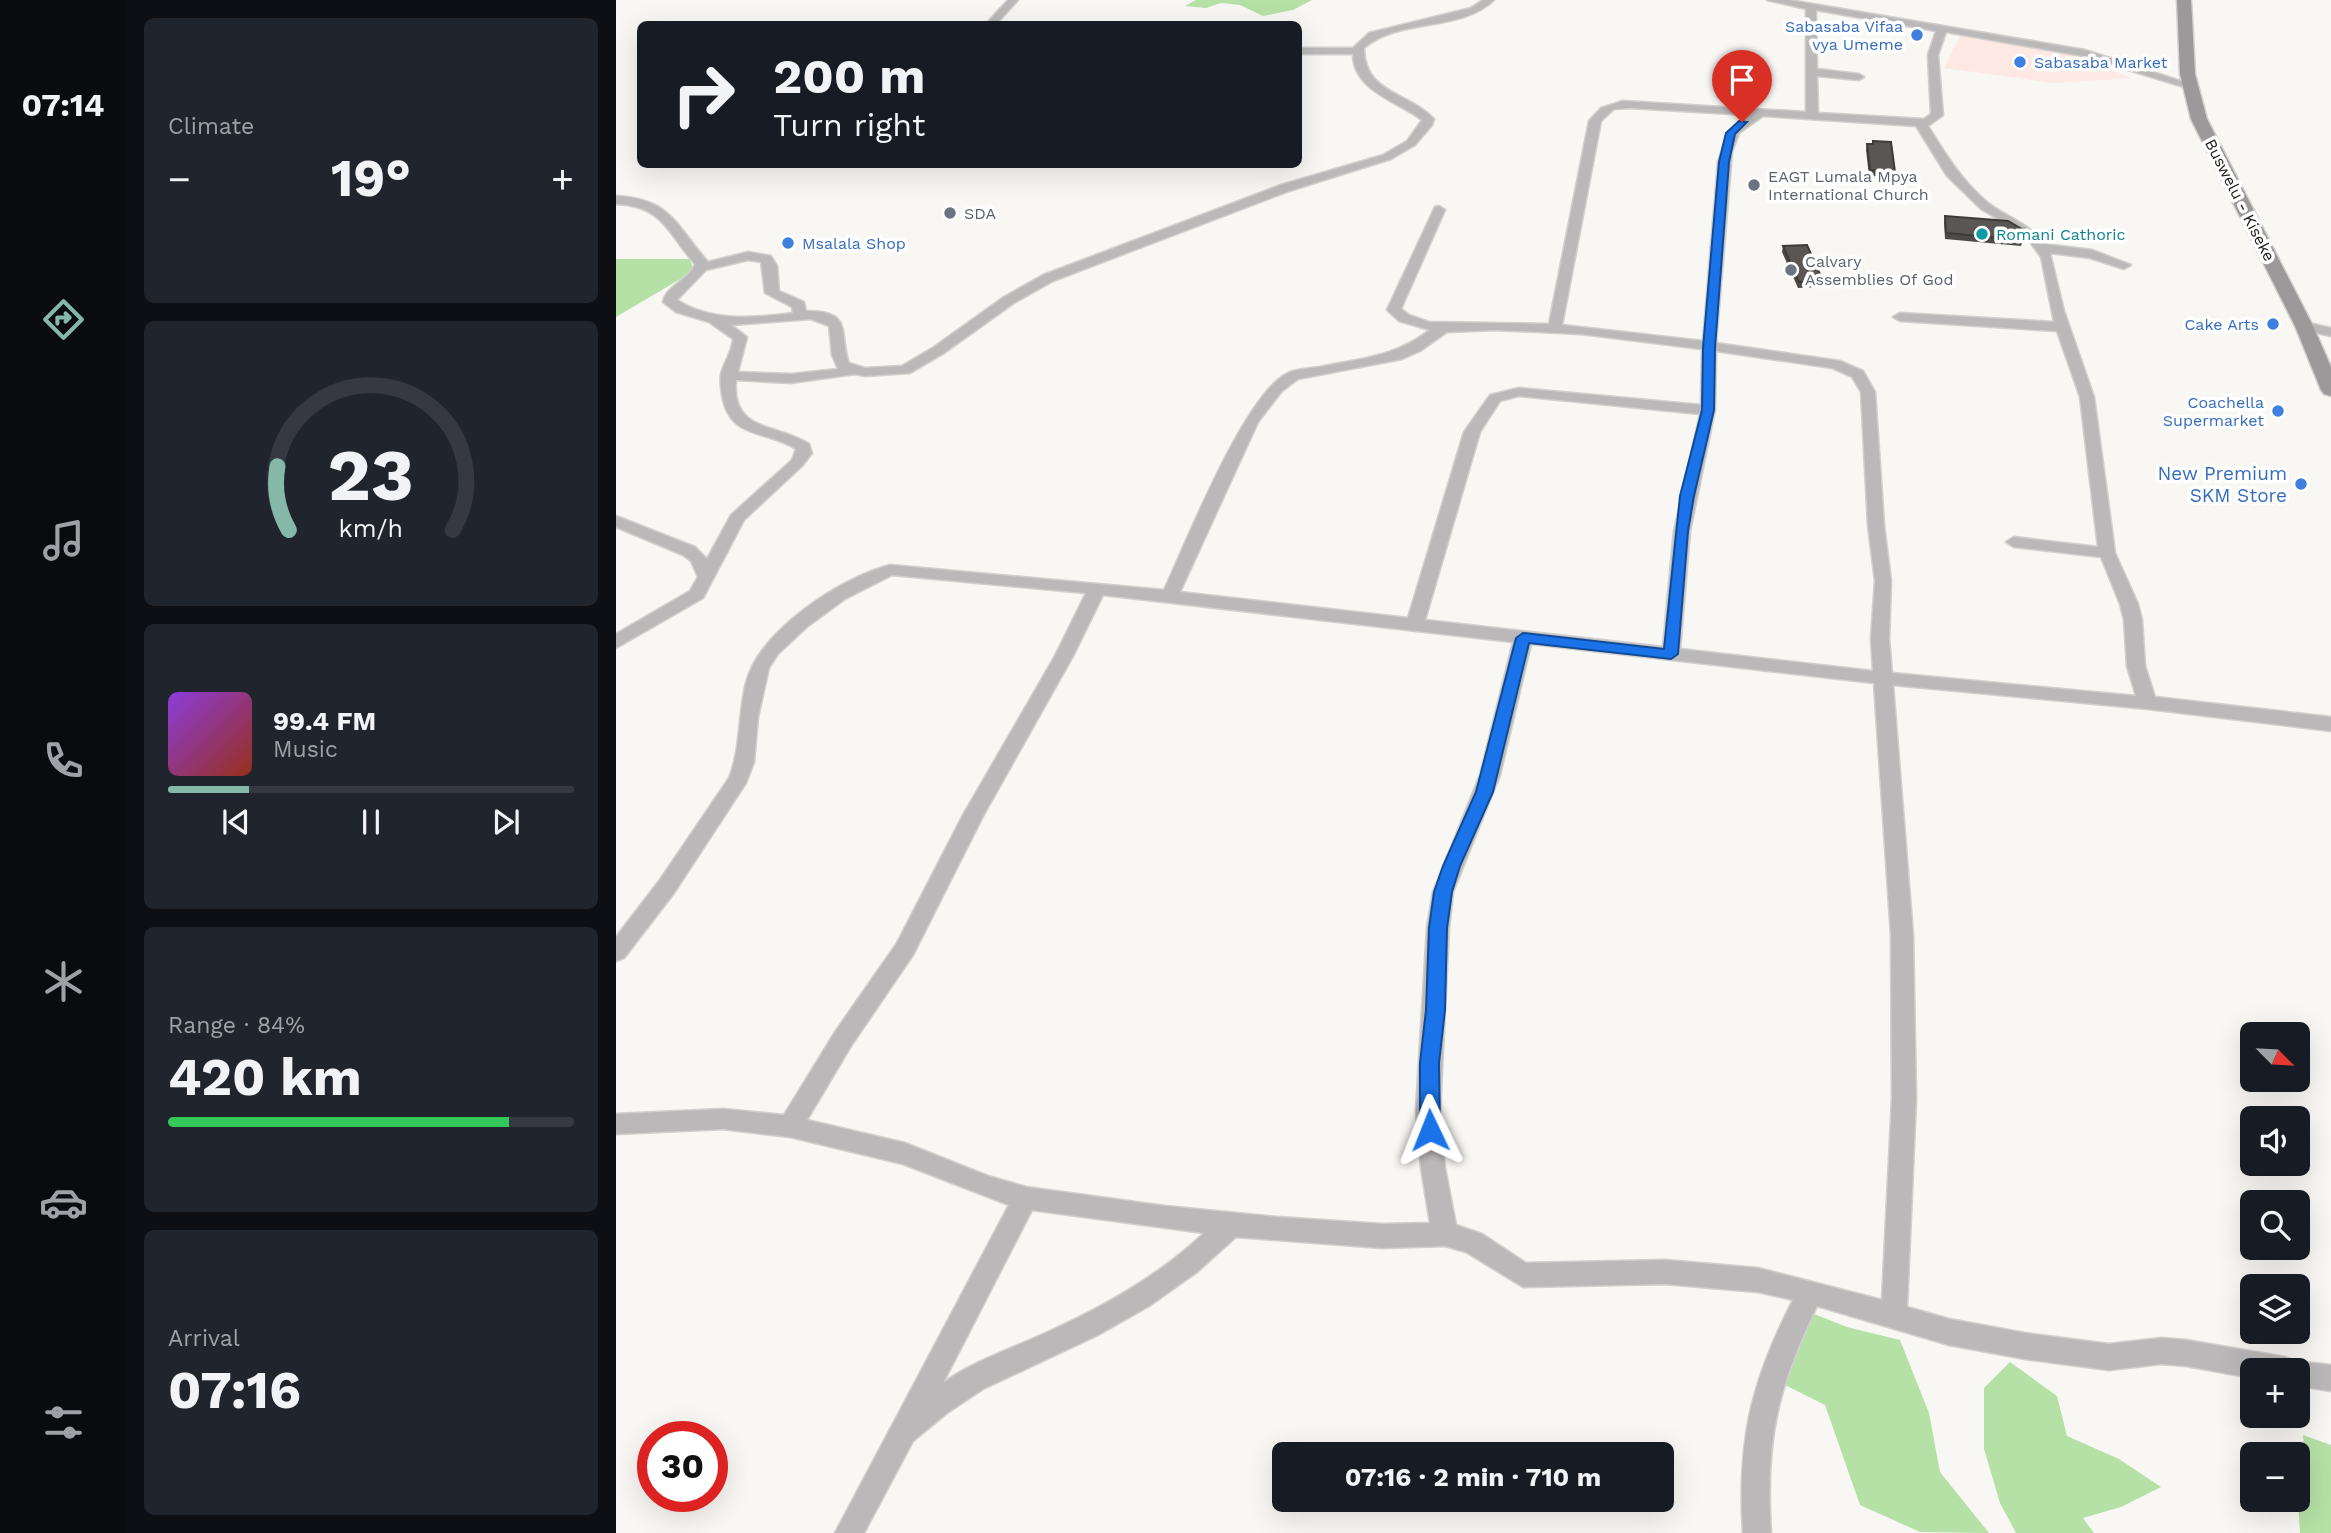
<!DOCTYPE html>
<meta charset="utf-8">
<style>
:root{--surface:#171b24;--page:#20242c;--text:#f1f3f6;--muted:#9ea1a6;--line:#363941;--accent:#85b8a8}
body{margin:0;font-family:"Work Sans",sans-serif;background:var(--page);color:var(--text);height:100vh;display:flex;flex-direction:column;font-size:26px;white-space:nowrap}
*{box-sizing:border-box;margin:0}
p{font-size:23px;color:var(--muted)}
.icon{flex:none;width:38px;height:38px;fill:none;stroke:currentColor;stroke-width:2;stroke-linecap:round;stroke-linejoin:round}
.map{position:relative;flex:1;overflow:hidden}
.panel{display:flex;flex-direction:column;gap:18px;padding:18px;background:#0d0f14;width:490px}
.panel>*{flex:none}
.hud{position:absolute;left:21px;top:21px;width:665px;height:147px;border-radius:10px;box-shadow:0 7px 28px #0002;background:#171b24;color:var(--text);overflow:hidden}
.needle{width:46px;rotate:114deg}
.fabs{position:absolute;left:1624px;top:1022px;display:grid;gap:14px}
.fabs a{display:grid;place-items:center;width:70px;height:70px;border-radius:10px;background:var(--surface);box-shadow:0 7px 28px #0002;font-size:35px}
.speed{position:absolute;left:21px;top:1421px;display:flex;gap:14px;font-size:35px;font-weight:700;text-align:center}
.speed>*{display:grid;place-content:center;width:91px;height:91px;border-radius:50%;background:var(--surface);box-shadow:0 7px 28px #0002;line-height:1}
.speed .limit{border:10px solid #d22;background:#fff;color:#111}
.pin{position:absolute;display:grid;place-items:center;width:60px;height:60px;color:#fff;margin:-72px -30px;border-radius:50% 50% 50% 0;rotate:-45deg;box-shadow:0 0 7px #0007}
.pin .icon{rotate:45deg}
.me{position:absolute;width:77px;margin:-38px;rotate:358deg;stroke-linejoin:round;filter:drop-shadow(0 0 5px #0008)}
.turn{display:flex;align-items:center;gap:24px;height:147px;padding:0 21px;font-size:32px}
.turn .icon{width:91px;height:91px;stroke-width:2.5}
.turn b{display:block;font-size:49px;line-height:60px}
.big{font-size:52px;font-weight:700;line-height:1.1}
.panel .tile{flex:1;display:flex;flex-direction:column;justify-content:center;gap:10px;min-width:0;padding:0 24px;border-radius:10px;background:var(--page)}
.panel .dial{align-items:center;gap:0}
.dial svg{height:182px;overflow:visible;fill:none;stroke:var(--line);stroke-width:7;stroke-linecap:round;text-anchor:middle}
.dial text{fill:var(--text);stroke:none}
.song{display:flex;align-items:center;gap:21px}
.cover{width:84px;height:84px;border-radius:10px;background:linear-gradient(135deg,hsl(270 70% 55%),hsl(10 70% 35%))}
.played{height:7px;border-radius:4px;background:linear-gradient(90deg,var(--accent) 20%,var(--line) 20%)}
.keys{display:flex;justify-content:space-around;direction:ltr}
.heat{display:flex;justify-content:space-between;align-items:center;font-size:38px;direction:ltr}
.charge{height:10px;border-radius:5px;background:linear-gradient(90deg,#34c759 84%,var(--line) 0)}
.trip{position:absolute;left:656px;top:1442px;width:402px;height:70px;border-radius:10px;background:var(--surface);box-shadow:0 7px 28px #0002;font-weight:700;line-height:70px;text-align:center}
main{display:flex;flex:1;min-height:0}
.tabs{display:flex;flex-direction:column;width:126px;justify-content:space-around;align-items:center;background:#090b0e;color:var(--muted)}
.tabs .icon{width:49px;height:49px}
.tabs .on{color:var(--accent)}
.tabs b{font-size:32px;color:var(--text)}
.map>svg:first-child{display:block}
.commercial{fill:#fde8e4}
.green{fill:#b5e1a6}
.lines{fill:none;stroke-linecap:round;stroke-linejoin:round}
.minor-casing{stroke:#d2d0ce;stroke-width:3}
.secondary-casing{stroke:#d2d0ce;stroke-width:3}
.minor{fill:#bab8b8;fill-rule:evenodd}
.secondary{fill:#9c999a;fill-rule:evenodd}
.wall{fill:#4d4a48}
.building{fill:#595654;stroke:#3e3c3b;stroke-width:2}
.route{fill:#1a73e8;stroke:#114b97;stroke-width:2}
.shop-dot{fill:#3f7fe0;stroke:#fff;stroke-width:2.5}
.worship-dot{fill:#6b7280;stroke:#fff;stroke-width:2.5}
.culture-dot{fill:#0f9aa8;stroke:#fff;stroke-width:2.5}
.labels{text-anchor:middle;dominant-baseline:central;stroke-width:7;stroke-linejoin:round;paint-order:stroke}
.far-shop-label{font-size:16px;fill:#366cbe;stroke:#fff;text-anchor:end}
.far-worship-label{font-size:16px;fill:#5b616d;stroke:#fff;text-anchor:start}
.far-street-label{font-size:16px;fill:#222120;stroke:#fff}
.far-culture-label{font-size:16px;fill:#0d838f;stroke:#fff;text-anchor:start}
.shop-label{font-size:19px;fill:#366cbe;stroke:#fff;text-anchor:end}
</style>
<main>
<nav class="tabs">
<b>07:14</b>
<svg class="icon on" aria-label="directions" viewBox="0 0 24 24"><path d="M12 3l9 9-9 9-9-9zM9 14v-3h6M13 9l2 2-2 2"/></svg>
<svg class="icon" aria-label="music" viewBox="0 0 24 24"><path d="M9 18V5l10-2v13"/><circle cx="6" cy="18" r="3"/><circle cx="16" cy="16" r="3"/></svg>
<svg class="icon" aria-label="phone" viewBox="0 0 24 24"><path d="M5 4h4l2 5-3 2q2 4 5 5l2-3 5 2v4C11 20 4 13 5 4z"/></svg>
<svg class="icon" aria-label="climate" viewBox="0 0 24 24"><path d="M12 3v18M4 7l16 10M4 17L20 7"/></svg>
<svg class="icon" aria-label="car" viewBox="0 0 24 24"><path d="M5 17H2v-5l4-1 3-4h7l3 4 3 1v5h-3M9 17h6M6 11h13"/><circle cx="7" cy="17" r="2"/><circle cx="17" cy="17" r="2"/></svg>
<svg class="icon" aria-label="filters" viewBox="0 0 24 24"><path d="M4 7h16M4 17h16"/><circle cx="9" cy="7" r="2"/><circle cx="15" cy="17" r="2"/></svg>
</nav>
<section class="panel">
<div class="tile"><p>Climate</p>
<div class="heat"><a>−</a><b class="big">19°</b><a>+</a></div>
</div>
<div class="tile dial"><svg viewBox="0 0 100 80">
<path d="M14 69A42 42 0 1 1 86 69"/>
<path d="M14 69A42 42 0 0 1 9 41" stroke="#85b8a8"/>
<text x="50" y="56" font-size="32" font-weight="700">23</text>
<text x="50" y="72" font-size="11">km/h</text>
</svg></div>
<div class="tile">
<div class="song"><i class="cover"></i><div><b>99.4 FM</b><p>Music</p></div></div>
<div class="played"></div>
<div class="keys"><svg class="icon" aria-label="previous" viewBox="0 0 24 24"><path d="M18 5L8 12l10 7zM5 5v14"/></svg><svg class="icon" aria-label="pause" viewBox="0 0 24 24"><path d="M8 5v14M16 5v14"/></svg><svg class="icon" aria-label="next" viewBox="0 0 24 24"><path d="M6 5l10 7-10 7zM19 5v14"/></svg></div>
</div>
<div class="tile"><p>Range · 84%</p><b class="big">420 km</b><div class="charge"></div></div>
<div class="tile"><p>Arrival</p><b class="big">07:16</b></div>
</section>
<div class="map">
<svg width="1715" height="1533" viewBox="0 0 1715 1533">
<rect width="100%" height="100%" fill="#f9f7f4"/>
<path class="commercial" d="M1344,36L1464,54V57L1515,78L1438,83L1328,68Z"/>
<path class="green" d="M580,0H696L677,10L647,16L624,5L605,3L590,8L569,6Z
M0,259H74L78,271L0,317Z
M1193,1312L1231,1327L1284,1340L1313,1413L1324,1472L1373,1533L1304,1532L1244,1505L1209,1405L1167,1384Z
M1394,1362L1441,1396L1451,1436L1503,1459L1545,1487L1505,1507L1467,1518L1478,1533H1400L1384,1503L1368,1449V1388Z
M1687,1435L1715,1445V1533H1684L1682,1502L1690,1468Z"/>
<g class="lines">
<g class="minor-casing">
<path id="minor" d="M392,0H402L380,24H370Z
M867,0H878C843,33 784,17 748,48C748,94 793,92 818,119L816,125L799,145L775,159L673,191L437,281L398,303L328,353L294,373L249,376L239,374L175,383L120,380C115,433 161,423 193,444L196,453L186,466L128,520L87,598L0,648V634L74,591L82,577L75,561L67,555L0,527V516L79,547L91,559L115,515L176,460L180,449C150,429 114,441 106,395C105,390 104,379 105,374C108,362 116,352 117,339L93,322L60,312L47,302C50,285 74,280 79,264C52,234 48,206 0,204V196C56,199 60,226 92,262L132,252L155,256L161,266L163,291L188,302L190,311C239,311 222,333 233,363L249,368L286,366L318,347L388,297L427,275L665,185L767,155L791,141L806,120C783,102 737,91 737,54H682V48H737L753,33L855,8ZM132,260L145,262L149,293L176,307L177,313C138,318 95,322 61,300L90,270ZM195,319L213,326L216,355L222,369L175,374L122,372L131,337L115,325Z
M1151,0H1173L1469,50L1577,85L1568,87L1467,56L1330,32L1322,55L1327,115L1312,126C1330,155 1346,181 1372,203C1392,218 1413,223 1428,244L1476,250L1515,265L1508,269L1474,258L1434,253L1448,311L1478,397L1499,553L1522,604L1526,620L1529,666L1539,697L1715,717V731L1532,709L1277,685L1297,935L1300,1099L1291,1307L1333,1319L1409,1333L1493,1344L1545,1338L1570,1340L1669,1357L1679,1361L1715,1365V1391L1682,1386V1370H1636V1378L1570,1366L1545,1364L1493,1370L1409,1359L1333,1345L1201,1306C1161,1388 1149,1442 1155,1533H1127C1121,1441 1135,1382 1177,1300L1142,1292L1049,1284L907,1287L850,1252L829,1246L766,1248L620,1237L581,1272L533,1306L482,1335L367,1389L331,1413L297,1441L248,1533H219L393,1205L287,1164L174,1137L107,1129L0,1134V1114L107,1109L168,1115L219,1032L281,943L347,815L439,656L470,593L276,575L229,599L192,626L162,654L153,668L142,717L138,762L130,783L58,893L8,958L0,961V937L43,881L113,778C125,748 122,714 130,683C143,631 224,578 274,565L548,590C570,543 629,393 672,373C681,369 694,368 704,367C747,358 778,357 814,330L783,321L771,310L819,207L823,206L829,210L785,309L793,315L813,322L933,324L973,121L985,108L1007,101L1190,112V9ZM1200,10L1320,31L1312,55L1315,114L1308,119L1202,113L1201,76L1243,80L1248,77L1243,74L1201,69ZM1014,108L1133,115L1112,132L1102,162L1087,341L946,325L985,121L998,109ZM1147,116L1300,126L1331,176L1365,209L1409,235L1425,257L1438,322L1284,313L1277,317L1284,321L1441,331L1464,397L1482,547L1398,537L1390,542L1398,547L1485,557L1504,604L1508,620L1511,666L1520,696L1276,673L1273,639L1275,581L1268,525L1259,392L1247,371L1224,361L1100,343L1116,152L1123,133ZM880,330L965,334L1086,349L1085,405L903,388L874,395L848,432L792,618L564,592L642,422L666,391L682,379L786,359L804,351L831,332ZM1100,351L1216,368L1236,377L1245,392L1252,525L1259,581L1255,639L1257,671L1064,649L1074,531L1099,410ZM903,396L1084,414L1058,531L1047,647L809,620L864,432L884,401ZM487,595L897,642L864,775L817,892L811,928L800,1110L805,1168L814,1223L766,1224L661,1217L549,1206L410,1187L372,1176L289,1143L191,1120L235,1046L297,955L367,816L457,656ZM915,644L1258,683L1275,935L1276,1099L1266,1300L1142,1268L1049,1260L910,1263L866,1234L840,1225L829,1168L824,1110L833,928L837,892L884,775ZM416,1210L588,1233C544,1275 489,1306 434,1331C398,1348 359,1360 327,1383Z
M1688,322L1715,328V336L1683,329L1681,326Z"/>
</g>
<g class="secondary-casing">
<path id="secondary" d="M1561,0H1575L1579,74L1591,119L1697,326L1715,367V396L1708,394L1705,390L1679,326L1575,119L1564,74Z"/>
</g>
<use href="#minor" class="minor"/>
<use href="#secondary" class="secondary"/>
</g>
<path class="wall" d="M1257,141L1279,172L1278,177L1253,176L1250,150L1251,144H1256Z
M1329,216L1407,240L1405,246L1329,239L1328,222Z
M1167,246L1207,281L1206,287L1182,288L1166,252Z"/>
<path class="building" d="M1257,141L1275,142L1279,172L1254,170L1251,144H1257Z
M1329,216L1392,221L1406,229L1407,240L1330,233Z
M1191,245L1207,281L1183,282L1167,246Z"/>
<path class="route" d="M1123,121L1131,122L1119,134L1113,162L1099,348L1098,410L1078,496L1072,531L1062,654L1055,659L913,643L877,792L844,866L836,892L831,928L829,1010L823,1063L824,1130L821,1136L814,1138L807,1136L804,1130V1063L810,1010L813,928L818,892L827,866L860,792L900,638L907,633L1048,649L1064,496L1086,410L1087,348L1103,162L1110,133Z"/>
<g class="shop-dot">
<circle cx="1301" cy="35" r="7"/>
<circle cx="1404" cy="62" r="7"/>
<circle cx="172" cy="243" r="7"/>
<circle cx="1657" cy="324" r="7"/>
<circle cx="1662" cy="411" r="7"/>
<circle cx="1685" cy="484" r="7"/>
</g>
<g class="worship-dot">
<circle cx="1138" cy="185" r="7"/>
<circle cx="334" cy="213" r="7"/>
<circle cx="1175" cy="270" r="7"/>
</g>
<circle class="culture-dot" cx="1366" cy="234" r="7"/>
<g class="labels">
<g class="far-shop-label">
<text x="1287" y="26">Sabasaba Vifaa<tspan x="1287" dy="18">vya Umeme</tspan></text>
<text x="1418" y="62" text-anchor="start">Sabasaba Market</text>
<text x="186" y="243" text-anchor="start">Msalala Shop</text>
<text x="1643" y="324">Cake Arts</text>
<text x="1648" y="402">Coachella<tspan x="1648" dy="18">Supermarket</tspan></text>
</g>
<g class="far-worship-label">
<text x="1152" y="176">EAGT Lumala Mpya<tspan x="1152" dy="18">International Church</tspan></text>
<text x="348" y="213">SDA</text>
<text x="1189" y="261">Calvary<tspan x="1189" dy="18">Assemblies Of God</tspan></text>
</g>
<g class="far-street-label">
<text transform="translate(1624 200) rotate(63)">Buswelu - Kiseke</text>
</g>
<g class="far-culture-label">
<text x="1380" y="234">Romani Cathoric</text>
</g>
<g class="shop-label">
<text x="1671" y="473">New Premium<tspan x="1671" dy="22">SKM Store</tspan></text>
</g>
</g>
</svg>
<div class="fabs">
<a><svg class="needle" viewBox="-14 -14 28 28"><path d="M0-13l5 13h-10z" fill="#e53935"/><path d="M0 13l5-13h-10z" fill="#9ea1a6"/></svg></a>
<a><svg class="icon" aria-label="sound" viewBox="0 0 24 24"><path d="M4 9h4l5-4v14l-5-4H4zM17 9q2 3 0 6"/></svg></a>
<a><svg class="icon" aria-label="search" viewBox="0 0 24 24"><circle cx="10" cy="10" r="6"/><path d="M15 15l6 6"/></svg></a>
<a><svg class="icon" aria-label="layers" viewBox="0 0 24 24"><path d="M12 4l9 5-9 5-9-5zM3 14l9 5 9-5"/></svg></a>
<a>+</a>
<a>−</a>
</div>
<div class="speed"><div class="limit">30</div></div>
<div class="pin" style="left:1126px;top:122px;background:#d93025"><svg class="icon" aria-label="arrive" viewBox="0 0 24 24"><path d="M6 21V4h12l-3 4 3 4H6"/></svg></div>
<svg class="me" style="left:814px;top:1130px" viewBox="-20 -20 40 40"><path d="M0-17L14 15 0 8-14 15z" fill="#1a73e8" stroke="#fff" stroke-width="4"/></svg>
<div class="trip">07:16 · 2 min · 710 m</div>
<div class="hud">
<div class="turn"><svg class="icon" aria-label="right" viewBox="0 0 24 24"><path d="M7 20v-9h11M14 6l5 5-5 5"/></svg><div><b>200 m</b>Turn right</div></div>
</div>
</div>
</main>
